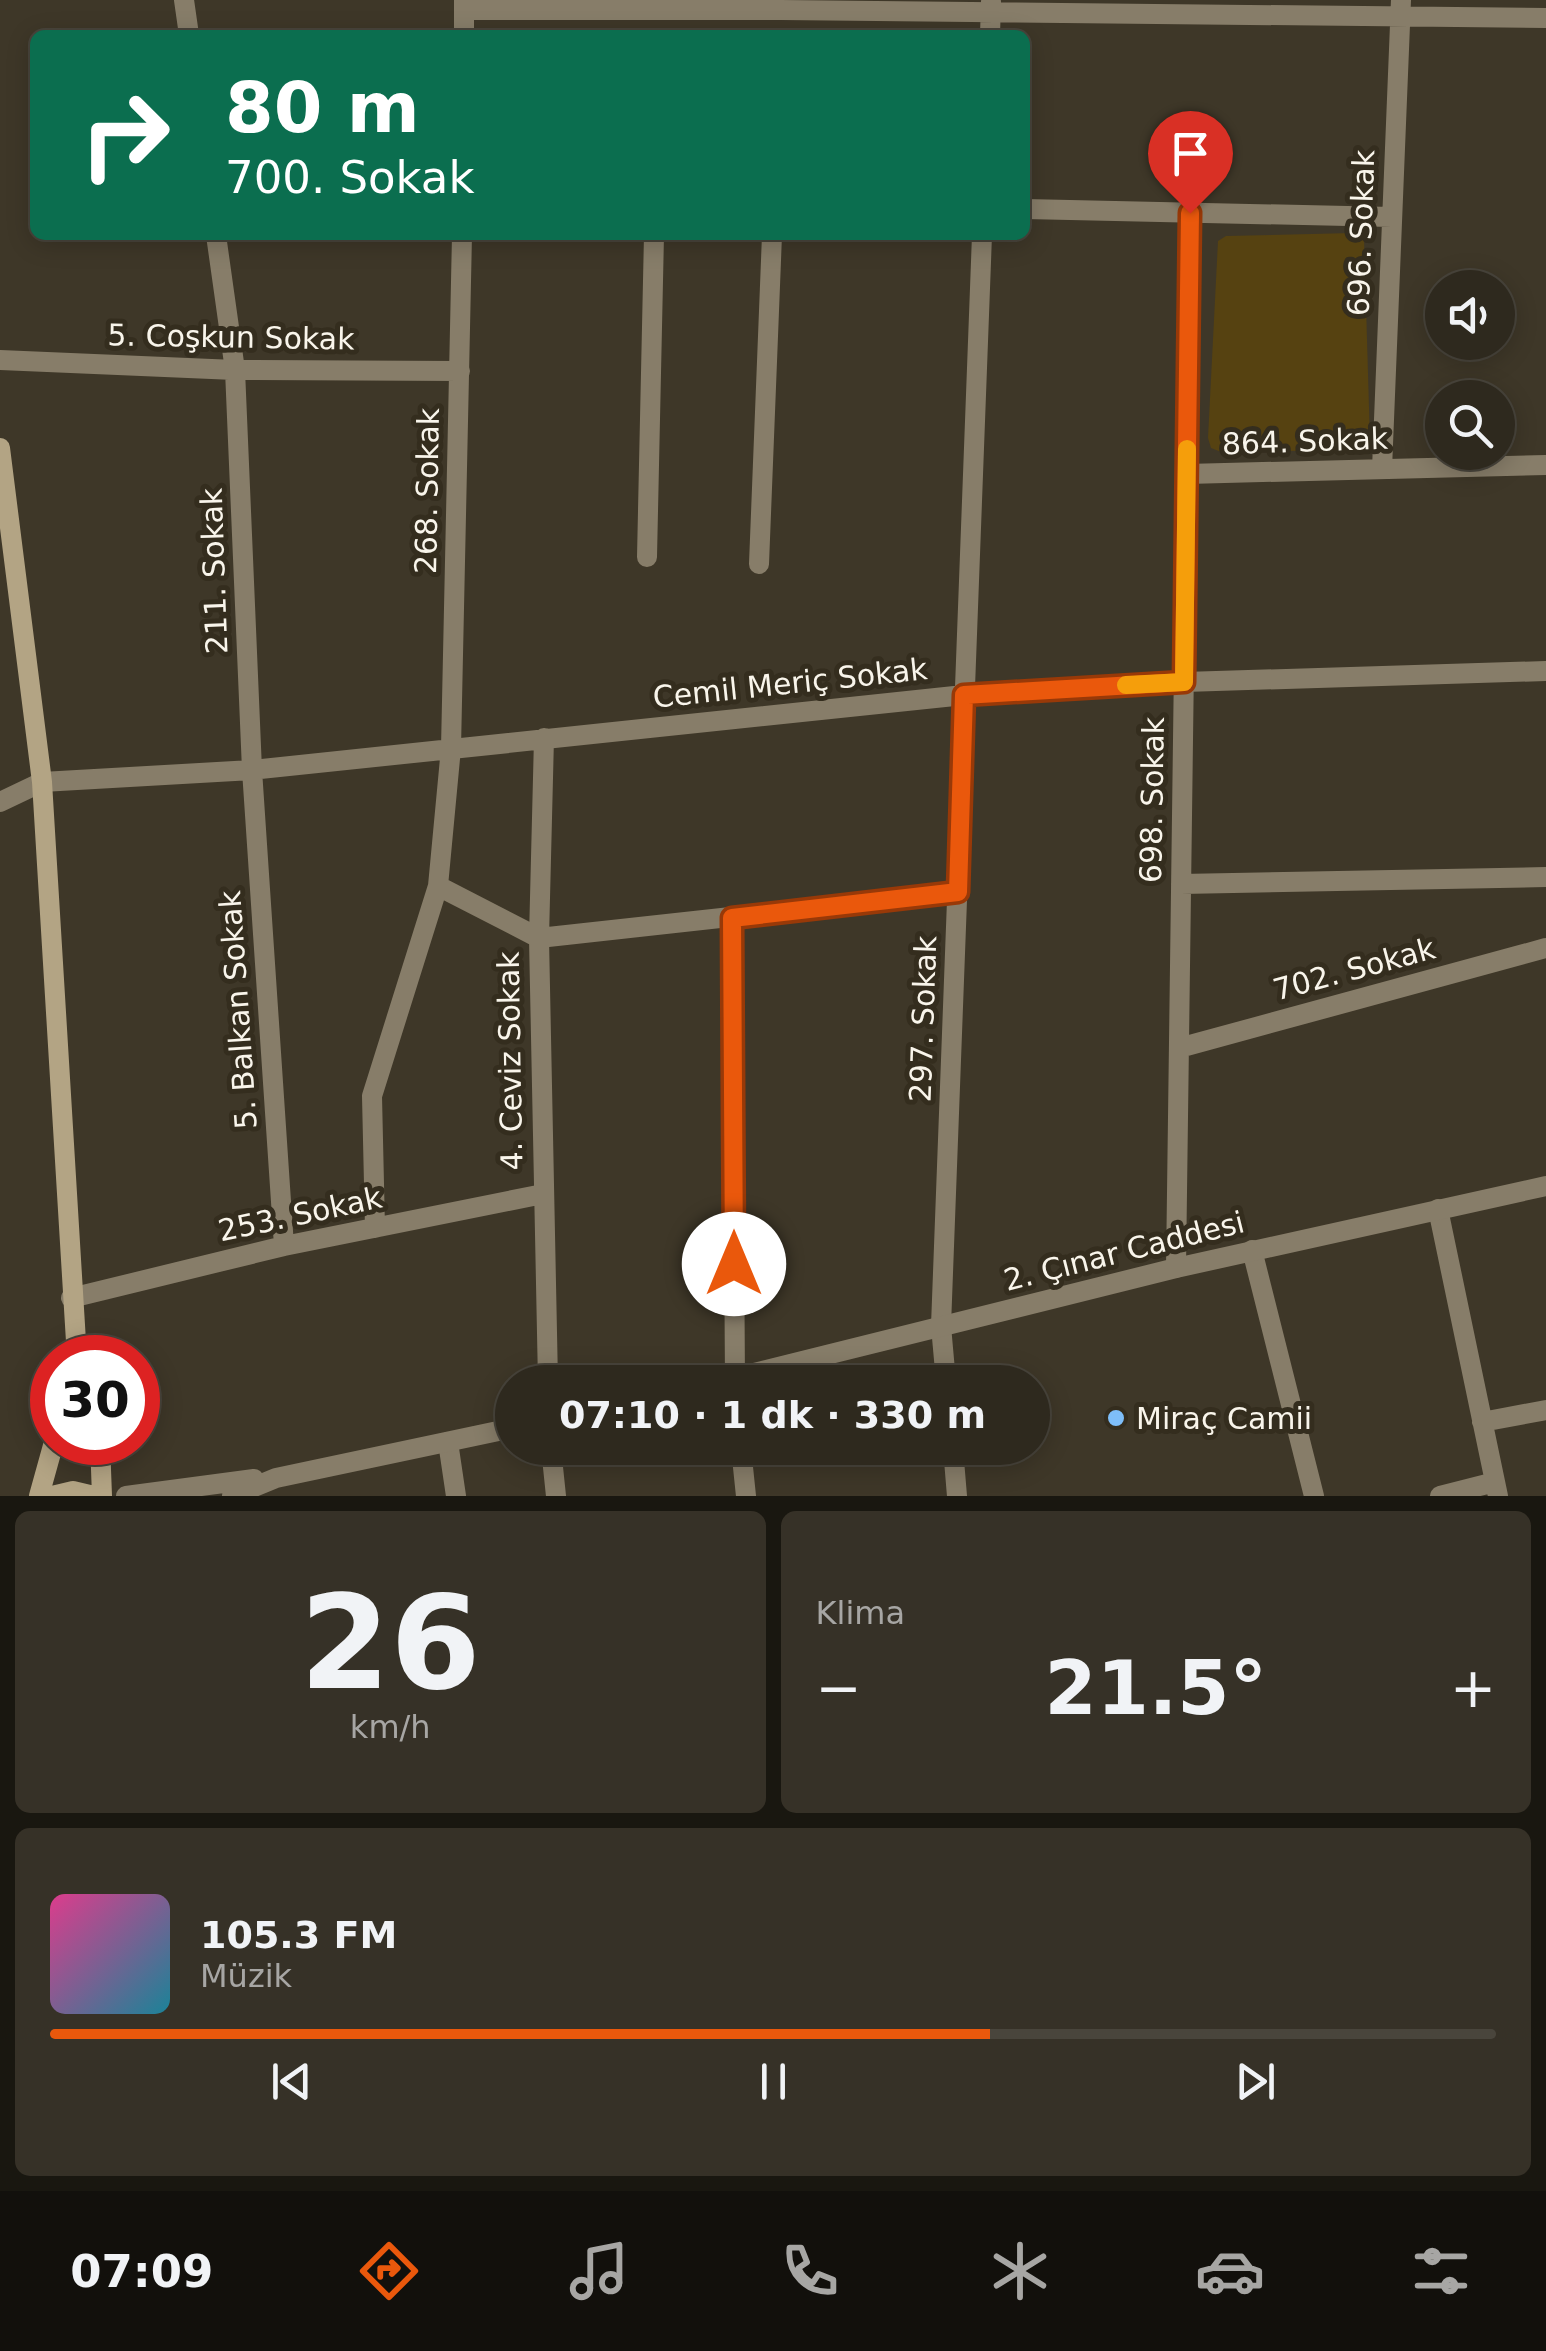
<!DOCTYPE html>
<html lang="tr">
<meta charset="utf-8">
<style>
:root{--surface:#2e291e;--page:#363127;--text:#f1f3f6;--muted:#a7a6a4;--line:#49453c;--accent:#ea580c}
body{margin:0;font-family:"DejaVu Sans",sans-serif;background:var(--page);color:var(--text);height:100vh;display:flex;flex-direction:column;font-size:38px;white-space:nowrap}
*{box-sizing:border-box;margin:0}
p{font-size:32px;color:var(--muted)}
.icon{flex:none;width:55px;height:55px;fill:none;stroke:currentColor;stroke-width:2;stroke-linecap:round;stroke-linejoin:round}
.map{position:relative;height:1496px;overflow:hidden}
.sheet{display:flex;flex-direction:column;gap:15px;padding:15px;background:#191710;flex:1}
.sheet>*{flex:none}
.guide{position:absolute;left:30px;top:30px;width:1000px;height:210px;border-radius:15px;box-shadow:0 5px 25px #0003,0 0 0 2px var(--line);background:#0b6e4f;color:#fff;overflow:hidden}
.fabs{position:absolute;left:1425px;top:270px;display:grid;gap:20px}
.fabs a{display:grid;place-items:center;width:90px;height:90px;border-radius:50%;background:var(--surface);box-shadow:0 5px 25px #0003,0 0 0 2px var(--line);font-size:50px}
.speed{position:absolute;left:30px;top:1335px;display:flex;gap:20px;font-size:50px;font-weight:700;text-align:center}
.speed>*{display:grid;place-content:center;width:130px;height:130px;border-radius:50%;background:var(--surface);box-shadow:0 5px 25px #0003,0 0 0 2px var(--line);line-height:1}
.speed .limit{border:15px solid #d22;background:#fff;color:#111}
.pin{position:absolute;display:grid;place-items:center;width:85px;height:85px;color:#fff;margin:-102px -42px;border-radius:50% 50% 50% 0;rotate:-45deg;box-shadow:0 0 10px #0007}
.pin .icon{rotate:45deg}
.me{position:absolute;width:110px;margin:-55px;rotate:0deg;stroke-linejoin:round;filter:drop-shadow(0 0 8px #0008)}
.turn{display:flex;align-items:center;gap:35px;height:210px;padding:0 30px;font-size:45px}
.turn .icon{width:130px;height:130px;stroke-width:2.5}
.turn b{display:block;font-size:70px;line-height:85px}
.big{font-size:75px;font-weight:600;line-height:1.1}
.sheet .tile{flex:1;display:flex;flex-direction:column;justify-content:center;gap:15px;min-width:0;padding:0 35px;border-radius:15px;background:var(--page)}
.sheet .dial{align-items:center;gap:0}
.dial b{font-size:130px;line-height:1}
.song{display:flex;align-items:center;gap:30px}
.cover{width:120px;height:120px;border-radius:15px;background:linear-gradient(135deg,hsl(330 70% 55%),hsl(190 70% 35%))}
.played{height:10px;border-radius:5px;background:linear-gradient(90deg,var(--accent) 65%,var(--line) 65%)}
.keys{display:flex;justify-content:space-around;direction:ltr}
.heat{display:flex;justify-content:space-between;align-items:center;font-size:55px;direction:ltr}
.sheet .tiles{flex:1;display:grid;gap:15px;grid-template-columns:1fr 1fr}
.tile:last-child{grid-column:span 2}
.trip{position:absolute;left:495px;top:1365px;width:555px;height:100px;border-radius:50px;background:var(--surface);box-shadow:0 5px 25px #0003,0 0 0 2px var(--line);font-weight:600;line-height:100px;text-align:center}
.menu{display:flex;height:160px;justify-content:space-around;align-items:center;background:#12100c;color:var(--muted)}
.menu .icon{width:70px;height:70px}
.menu .active{color:var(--accent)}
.menu b{font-size:45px;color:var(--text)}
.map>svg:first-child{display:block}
.green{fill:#564211}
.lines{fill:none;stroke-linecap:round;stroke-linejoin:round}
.minor{stroke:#877d69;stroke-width:20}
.tertiary{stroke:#877d69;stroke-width:20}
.secondary{stroke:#b3a484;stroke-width:20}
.route-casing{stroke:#983908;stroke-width:25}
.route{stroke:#ea580c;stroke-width:18}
.slow{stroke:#f59e0b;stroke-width:18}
.poi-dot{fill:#7ebef9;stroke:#342d1e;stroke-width:4}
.labels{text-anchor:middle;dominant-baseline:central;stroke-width:10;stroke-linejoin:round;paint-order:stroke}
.street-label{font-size:30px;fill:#f9f5eb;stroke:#342d1e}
.poi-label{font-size:30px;fill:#f9f5eb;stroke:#342d1e;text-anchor:start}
</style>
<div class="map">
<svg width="1546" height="1496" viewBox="0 0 1546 1496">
<rect width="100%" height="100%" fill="#3e3728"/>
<path class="green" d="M1353,233L1364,238L1370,441L1358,450L1221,452L1211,448L1208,438L1218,241L1226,236Z"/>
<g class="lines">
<path class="minor" d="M184,0L189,35
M464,10H781L1546,18
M464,35V0
M990,35L991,2
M1025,209L1392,217
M216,235L235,370L252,770L284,1246
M0,360L235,370L460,371
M1382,469L1401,0
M1187,474L1546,465
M647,557L654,235
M759,564L772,235
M544,738L539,938L548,1382
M0,802L42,782L252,770L964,695L1184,682L1546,671
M1181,884L1546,877
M438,886L539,938L957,892
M732,918L735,1382
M1179,1048L1546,948
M1438,1209L1498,1496
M375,1228L372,1096L438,886L451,748L462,235
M1252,1250L1314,1496
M1176,1268L1190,213
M71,1298L284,1246L543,1194
M946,1382L941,1326L982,235
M1482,1422L1546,1410
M448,1442L456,1496
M551,1448L556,1496
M741,1448L746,1496
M953,1448L957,1496
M1440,1496L1495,1482"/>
<path class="tertiary" d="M718,1382L1176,1268L1546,1186
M126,1496L254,1479
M232,1496L276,1478L512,1428"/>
<path class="secondary" d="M0,448L42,782L77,1358
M100,1442L102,1496
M39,1496L54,1442
M52,1496L73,1491L94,1496"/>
</g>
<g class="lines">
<g class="route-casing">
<path id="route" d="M734,1264L732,918L958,892L964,695L1184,682L1190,213"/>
</g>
<use href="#route" class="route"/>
<path class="slow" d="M1126,685L1184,682L1187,449"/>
</g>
<circle class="poi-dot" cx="1116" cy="1418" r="10"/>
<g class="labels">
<g class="street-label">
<text transform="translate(1361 233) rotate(-88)">696. Sokak</text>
<text transform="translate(231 337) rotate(1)">5. Coşkun Sokak</text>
<text transform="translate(1305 441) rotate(-2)">864. Sokak</text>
<text transform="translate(427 491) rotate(-89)">268. Sokak</text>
<text transform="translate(214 571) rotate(-92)">211. Sokak</text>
<text transform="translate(790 683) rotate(-6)">Cemil Meriç Sokak</text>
<text transform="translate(1152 800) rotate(-89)">698. Sokak</text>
<text transform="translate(1354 969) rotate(-15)">702. Sokak</text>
<text transform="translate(238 1010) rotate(-94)">5. Balkan Sokak</text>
<text transform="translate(923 1019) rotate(-88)">297. Sokak</text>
<text transform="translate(510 1061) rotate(-91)">4. Ceviz Sokak</text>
<text transform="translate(300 1214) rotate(-12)">253. Sokak</text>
<text transform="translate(1124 1251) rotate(-14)">2. Çınar Caddesi</text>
</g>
<g class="poi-label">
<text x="1136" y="1418">Miraç Camii</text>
</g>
</g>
</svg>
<div class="fabs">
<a><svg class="icon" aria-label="sound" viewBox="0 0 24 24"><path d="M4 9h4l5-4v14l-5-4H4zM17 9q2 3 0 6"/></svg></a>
<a><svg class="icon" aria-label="search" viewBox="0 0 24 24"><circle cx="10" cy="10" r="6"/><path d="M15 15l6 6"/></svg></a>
</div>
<div class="speed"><div class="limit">30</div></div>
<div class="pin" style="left:1190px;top:213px;background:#d93025"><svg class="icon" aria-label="arrive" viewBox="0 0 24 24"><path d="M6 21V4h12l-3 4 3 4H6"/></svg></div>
<svg class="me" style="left:734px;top:1264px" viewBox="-20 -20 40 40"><circle r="19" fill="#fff"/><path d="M0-13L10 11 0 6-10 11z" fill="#ea580c"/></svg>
<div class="trip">07:10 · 1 dk · 330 m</div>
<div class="guide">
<div class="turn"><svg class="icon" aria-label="right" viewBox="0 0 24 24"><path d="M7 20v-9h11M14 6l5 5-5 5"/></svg><div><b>80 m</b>700. Sokak</div></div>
</div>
</div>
<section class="sheet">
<div class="tiles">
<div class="tile dial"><b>26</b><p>km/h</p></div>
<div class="tile"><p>Klima</p>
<div class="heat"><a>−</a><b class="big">21.5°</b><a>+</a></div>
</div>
<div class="tile">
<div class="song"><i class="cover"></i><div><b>105.3 FM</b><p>Müzik</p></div></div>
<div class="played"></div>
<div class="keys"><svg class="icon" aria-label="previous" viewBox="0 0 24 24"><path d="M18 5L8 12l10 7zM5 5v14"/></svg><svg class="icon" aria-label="pause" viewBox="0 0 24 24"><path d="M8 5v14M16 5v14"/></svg><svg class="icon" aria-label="next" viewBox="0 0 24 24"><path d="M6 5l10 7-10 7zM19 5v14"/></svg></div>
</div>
</div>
</section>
<nav class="menu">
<b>07:09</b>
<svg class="icon active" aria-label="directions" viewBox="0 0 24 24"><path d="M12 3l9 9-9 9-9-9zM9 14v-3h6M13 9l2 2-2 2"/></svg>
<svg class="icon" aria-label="music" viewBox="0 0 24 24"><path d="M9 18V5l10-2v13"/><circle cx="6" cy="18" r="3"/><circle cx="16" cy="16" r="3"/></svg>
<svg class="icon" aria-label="phone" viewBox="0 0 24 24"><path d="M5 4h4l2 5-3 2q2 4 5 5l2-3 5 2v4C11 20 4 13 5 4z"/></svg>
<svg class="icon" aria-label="climate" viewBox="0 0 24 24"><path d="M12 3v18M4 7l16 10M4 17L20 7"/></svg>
<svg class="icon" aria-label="car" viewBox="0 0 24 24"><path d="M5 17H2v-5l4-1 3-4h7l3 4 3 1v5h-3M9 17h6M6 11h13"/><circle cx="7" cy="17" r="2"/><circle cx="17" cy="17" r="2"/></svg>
<svg class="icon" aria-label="filters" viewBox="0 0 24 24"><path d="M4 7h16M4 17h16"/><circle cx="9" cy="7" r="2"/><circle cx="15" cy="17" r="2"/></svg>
</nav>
